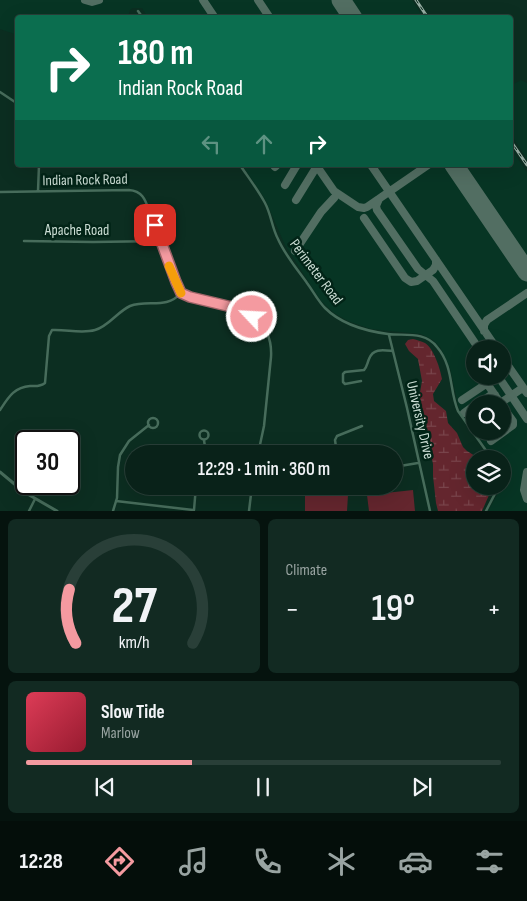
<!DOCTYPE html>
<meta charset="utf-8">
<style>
:root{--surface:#092219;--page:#122a22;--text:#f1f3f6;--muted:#99a4a2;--line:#293f38;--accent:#f49aa0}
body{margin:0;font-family:"Sofia Sans Condensed",sans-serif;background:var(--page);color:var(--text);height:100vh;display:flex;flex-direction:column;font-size:19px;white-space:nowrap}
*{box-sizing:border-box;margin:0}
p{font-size:16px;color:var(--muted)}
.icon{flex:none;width:28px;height:28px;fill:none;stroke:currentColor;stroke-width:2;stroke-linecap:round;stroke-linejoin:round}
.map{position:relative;height:511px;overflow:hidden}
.side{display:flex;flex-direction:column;gap:8px;padding:8px;background:#05130e;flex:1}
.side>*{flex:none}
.top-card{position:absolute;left:15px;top:15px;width:498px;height:152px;border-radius:5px;box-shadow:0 5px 20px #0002,0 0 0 1px var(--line);background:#0b6e4f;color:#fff;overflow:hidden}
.fabs{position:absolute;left:466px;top:340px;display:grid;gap:10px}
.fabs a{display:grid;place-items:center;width:45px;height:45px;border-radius:50%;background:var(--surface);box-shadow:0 5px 20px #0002,0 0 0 1px var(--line);font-size:25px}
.speed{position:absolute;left:15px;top:430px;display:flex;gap:10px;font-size:25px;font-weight:700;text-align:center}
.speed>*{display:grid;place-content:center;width:65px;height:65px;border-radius:50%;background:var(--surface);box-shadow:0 5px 20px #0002,0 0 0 1px var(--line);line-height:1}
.speed .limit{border:2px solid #111;border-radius:8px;background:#fff;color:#111}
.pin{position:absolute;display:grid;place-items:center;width:42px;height:42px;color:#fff;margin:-21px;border-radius:10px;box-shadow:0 2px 8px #0006}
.me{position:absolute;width:55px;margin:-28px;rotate:295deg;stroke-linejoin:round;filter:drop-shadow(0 0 4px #0008)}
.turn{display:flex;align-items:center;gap:18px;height:105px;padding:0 20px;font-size:22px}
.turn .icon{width:65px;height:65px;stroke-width:2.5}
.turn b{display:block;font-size:35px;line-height:42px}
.lanes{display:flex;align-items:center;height:48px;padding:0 20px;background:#0003;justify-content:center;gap:25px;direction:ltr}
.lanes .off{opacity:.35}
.big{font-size:38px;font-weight:600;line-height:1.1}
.side .tile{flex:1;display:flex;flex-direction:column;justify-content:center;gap:8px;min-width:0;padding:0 18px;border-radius:8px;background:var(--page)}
.side .dial{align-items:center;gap:0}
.dial svg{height:130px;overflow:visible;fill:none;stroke:var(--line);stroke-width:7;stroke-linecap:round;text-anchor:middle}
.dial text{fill:var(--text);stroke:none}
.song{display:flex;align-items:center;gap:15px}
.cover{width:60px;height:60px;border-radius:8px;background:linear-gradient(135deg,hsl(350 70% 55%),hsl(350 70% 35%))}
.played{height:5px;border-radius:2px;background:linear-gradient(90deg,var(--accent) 35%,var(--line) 35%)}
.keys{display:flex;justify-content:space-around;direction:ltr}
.heat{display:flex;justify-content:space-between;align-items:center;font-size:28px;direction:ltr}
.side .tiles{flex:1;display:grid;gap:8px;grid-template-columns:1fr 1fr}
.tile:last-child{grid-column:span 2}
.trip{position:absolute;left:125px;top:445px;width:278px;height:50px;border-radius:25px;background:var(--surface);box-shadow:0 5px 20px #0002,0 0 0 1px var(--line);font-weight:600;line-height:50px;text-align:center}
.menu{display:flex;height:80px;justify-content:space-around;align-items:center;background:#040e0a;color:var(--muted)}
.menu .icon{width:35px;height:35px}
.menu .selected{color:var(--accent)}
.menu b{font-size:22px;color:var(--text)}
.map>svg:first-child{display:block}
.built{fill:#073524;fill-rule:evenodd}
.grass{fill:#64262e}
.wetland{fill:url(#wetland-marsh)}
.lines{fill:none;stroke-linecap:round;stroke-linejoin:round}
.taxiway{stroke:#526e62;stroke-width:8}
.runway{stroke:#526e62;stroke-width:19}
.minor{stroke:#476c5b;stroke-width:2.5}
.tertiary{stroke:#476c5b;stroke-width:3}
.rail-casing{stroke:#98aea4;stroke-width:3}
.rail{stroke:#022417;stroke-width:1;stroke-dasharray:4;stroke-linecap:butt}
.route-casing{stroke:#9f6468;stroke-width:12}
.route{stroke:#f49aa0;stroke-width:9}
.slow{stroke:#f59e0b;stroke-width:9}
.labels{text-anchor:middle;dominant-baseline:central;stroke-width:5;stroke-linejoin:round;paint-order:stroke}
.street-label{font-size:15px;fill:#cbddd4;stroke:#022417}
</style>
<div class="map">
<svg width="527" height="511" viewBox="0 0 527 511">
<defs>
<pattern id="wetland-marsh" width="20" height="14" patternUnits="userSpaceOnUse" patternTransform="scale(1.25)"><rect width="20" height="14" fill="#64262e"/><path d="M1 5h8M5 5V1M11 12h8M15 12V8" fill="none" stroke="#79454b"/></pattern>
</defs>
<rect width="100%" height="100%" fill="#0c2e21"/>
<path class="built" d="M0,0H412L423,17L148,18L142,8H133L130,10L128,17L18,18L17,35L0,29Z
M521,80L527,83V159L510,133V86Z
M510,147L527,172V511H488L502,486V459H494L461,413L458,405L450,368L440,347L433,340L421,334L371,329L348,321L334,313L321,301L285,245L265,199L242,165H510ZM475,349H502V376H475ZM475,404H502V431H475Z"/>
<path class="grass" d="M305,486H345L348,495L347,511H305Z
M413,490L415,511H369L367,495Z"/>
<path class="wetland" d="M413,339C417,340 421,341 425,343C434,349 440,368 442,379L433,394L434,401L446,411L448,423L457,433L463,447L467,451L480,459H475V486H493L482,511H438L436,503L433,476V464L419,398L422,381L418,359L409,351L405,344L408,340Z"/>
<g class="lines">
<path class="taxiway" d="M85,0L92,2L99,0
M203,0L215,18
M258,0L270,18
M351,14L352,18
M316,165L334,191L358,207L364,208L367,207L428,165
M371,165L497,349
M275,167L277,165
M285,185L297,165
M379,199L376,206L377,210L418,269L433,281L479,349
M296,200L317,166
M364,218L405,278L411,282L417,281L433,270L436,265V260
M295,251L321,212L334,198
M484,331V325L487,320L527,293
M502,357L527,393
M498,376L527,419
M462,400L486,384L488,385L501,404
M478,404L491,395H495
M499,404L521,389L525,390
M464,413L475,405
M472,422L475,420
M478,432L480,431
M491,441L513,425V421L502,406
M527,472L524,490L527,499"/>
<path class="runway" d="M341,0L353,18
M454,165L527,272"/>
<path class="minor" d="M138,11L143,18
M0,92L18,104
M240,165C248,177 258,190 265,203C271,214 272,228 278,239C285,255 297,269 307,283C313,291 318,301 325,308C342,325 365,331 388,334C405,336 425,331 437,347C454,367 449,390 458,411L492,459
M38,191L39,165
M0,192L129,190C142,191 145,199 149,210L176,282L181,293L187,296C222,306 274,307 271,357L264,426L258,454
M24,241L93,242L160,241
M389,335L407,408L430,511
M361,381L345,384L343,382V374L345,372L364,370C367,367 367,364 369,359C373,348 383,350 393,351
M0,410C8,398 14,387 30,386C36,386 40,387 45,383L49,336L52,330C66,329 81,334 95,330C108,327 117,312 130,306C148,299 166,310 181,293
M148 423a5 5 0 1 1 10 0a5 5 0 1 1-10 0Z
M199.5 435a4.5 4.5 0 1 1 9 0a4.5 4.5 0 1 1-9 0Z
M204,440L206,454
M337,454L335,440L337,436L362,426
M394,467L418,463
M116,501L193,510
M194,510L196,486
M29,511L35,499
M113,511L117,498L118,467L120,455L129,441L149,425
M249,511L252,486
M486,511L499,486"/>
<path class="tertiary" d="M0,472L24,492L57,511"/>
<g class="rail-casing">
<path id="rail" d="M416,0L428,18
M510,140L527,165"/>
</g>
<use href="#rail" class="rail"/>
</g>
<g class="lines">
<g class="route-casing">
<path id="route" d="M155,225L176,282L181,293L190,297L236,308L252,317"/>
</g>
<use href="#route" class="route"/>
<path class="slow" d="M169,266L181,293"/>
</g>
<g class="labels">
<g class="street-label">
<text transform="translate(85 180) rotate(-1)">Indian Rock Road</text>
<text x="77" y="230">Apache Road</text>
<text transform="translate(316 272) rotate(53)">Perimeter Road</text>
<text transform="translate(420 420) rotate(77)">University Drive</text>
</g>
</g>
</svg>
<div class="fabs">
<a><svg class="icon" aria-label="sound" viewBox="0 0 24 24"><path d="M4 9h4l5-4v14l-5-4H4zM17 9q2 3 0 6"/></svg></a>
<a><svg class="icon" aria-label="search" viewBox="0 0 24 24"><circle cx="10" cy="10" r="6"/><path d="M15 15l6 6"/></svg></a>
<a><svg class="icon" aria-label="layers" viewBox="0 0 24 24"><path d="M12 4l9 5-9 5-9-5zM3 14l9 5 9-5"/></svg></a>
</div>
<div class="speed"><div class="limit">30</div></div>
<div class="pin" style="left:155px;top:225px;background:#d93025"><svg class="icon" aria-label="arrive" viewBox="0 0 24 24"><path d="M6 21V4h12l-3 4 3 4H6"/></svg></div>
<svg class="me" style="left:252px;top:317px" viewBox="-20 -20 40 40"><circle r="17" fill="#f49aa0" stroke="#fff" stroke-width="3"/><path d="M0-11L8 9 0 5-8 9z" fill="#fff"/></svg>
<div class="trip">12:29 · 1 min · 360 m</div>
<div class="top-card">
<div class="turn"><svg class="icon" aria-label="right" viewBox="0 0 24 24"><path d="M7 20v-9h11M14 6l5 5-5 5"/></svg><div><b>180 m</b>Indian Rock Road</div></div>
<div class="lanes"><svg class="icon off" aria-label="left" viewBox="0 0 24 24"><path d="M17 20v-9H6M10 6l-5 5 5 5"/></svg><svg class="icon off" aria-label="ahead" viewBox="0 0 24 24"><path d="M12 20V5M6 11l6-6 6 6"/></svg><svg class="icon" aria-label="right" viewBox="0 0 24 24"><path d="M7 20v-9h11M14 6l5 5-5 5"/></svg></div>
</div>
</div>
<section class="side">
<div class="tiles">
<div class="tile dial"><svg viewBox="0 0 100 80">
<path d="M14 69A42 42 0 1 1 86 69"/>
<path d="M14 69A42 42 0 0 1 10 36" stroke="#f49aa0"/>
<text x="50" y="56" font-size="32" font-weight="700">27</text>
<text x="50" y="72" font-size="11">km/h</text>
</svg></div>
<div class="tile"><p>Climate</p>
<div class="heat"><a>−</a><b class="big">19°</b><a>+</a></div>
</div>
<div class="tile">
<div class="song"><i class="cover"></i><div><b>Slow Tide</b><p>Marlow</p></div></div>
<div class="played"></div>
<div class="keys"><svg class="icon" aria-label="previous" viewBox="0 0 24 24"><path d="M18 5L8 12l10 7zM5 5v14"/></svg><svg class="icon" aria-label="pause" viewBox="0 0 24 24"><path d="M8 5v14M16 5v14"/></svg><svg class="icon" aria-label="next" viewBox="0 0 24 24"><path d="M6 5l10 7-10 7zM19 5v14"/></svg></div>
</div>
</div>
</section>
<nav class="menu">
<b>12:28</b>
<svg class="icon selected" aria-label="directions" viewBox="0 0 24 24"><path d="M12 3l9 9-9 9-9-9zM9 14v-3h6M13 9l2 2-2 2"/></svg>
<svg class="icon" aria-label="music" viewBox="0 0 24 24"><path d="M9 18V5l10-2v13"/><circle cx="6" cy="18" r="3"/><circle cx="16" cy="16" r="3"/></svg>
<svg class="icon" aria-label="phone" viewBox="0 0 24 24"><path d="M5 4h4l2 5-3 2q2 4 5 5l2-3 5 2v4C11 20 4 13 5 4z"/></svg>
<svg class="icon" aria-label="climate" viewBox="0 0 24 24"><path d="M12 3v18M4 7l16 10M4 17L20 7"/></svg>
<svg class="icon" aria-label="car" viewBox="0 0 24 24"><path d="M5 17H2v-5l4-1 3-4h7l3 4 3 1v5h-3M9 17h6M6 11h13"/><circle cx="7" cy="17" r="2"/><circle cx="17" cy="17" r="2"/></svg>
<svg class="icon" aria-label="filters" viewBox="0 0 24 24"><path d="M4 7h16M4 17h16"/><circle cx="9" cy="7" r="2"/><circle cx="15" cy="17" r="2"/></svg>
</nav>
